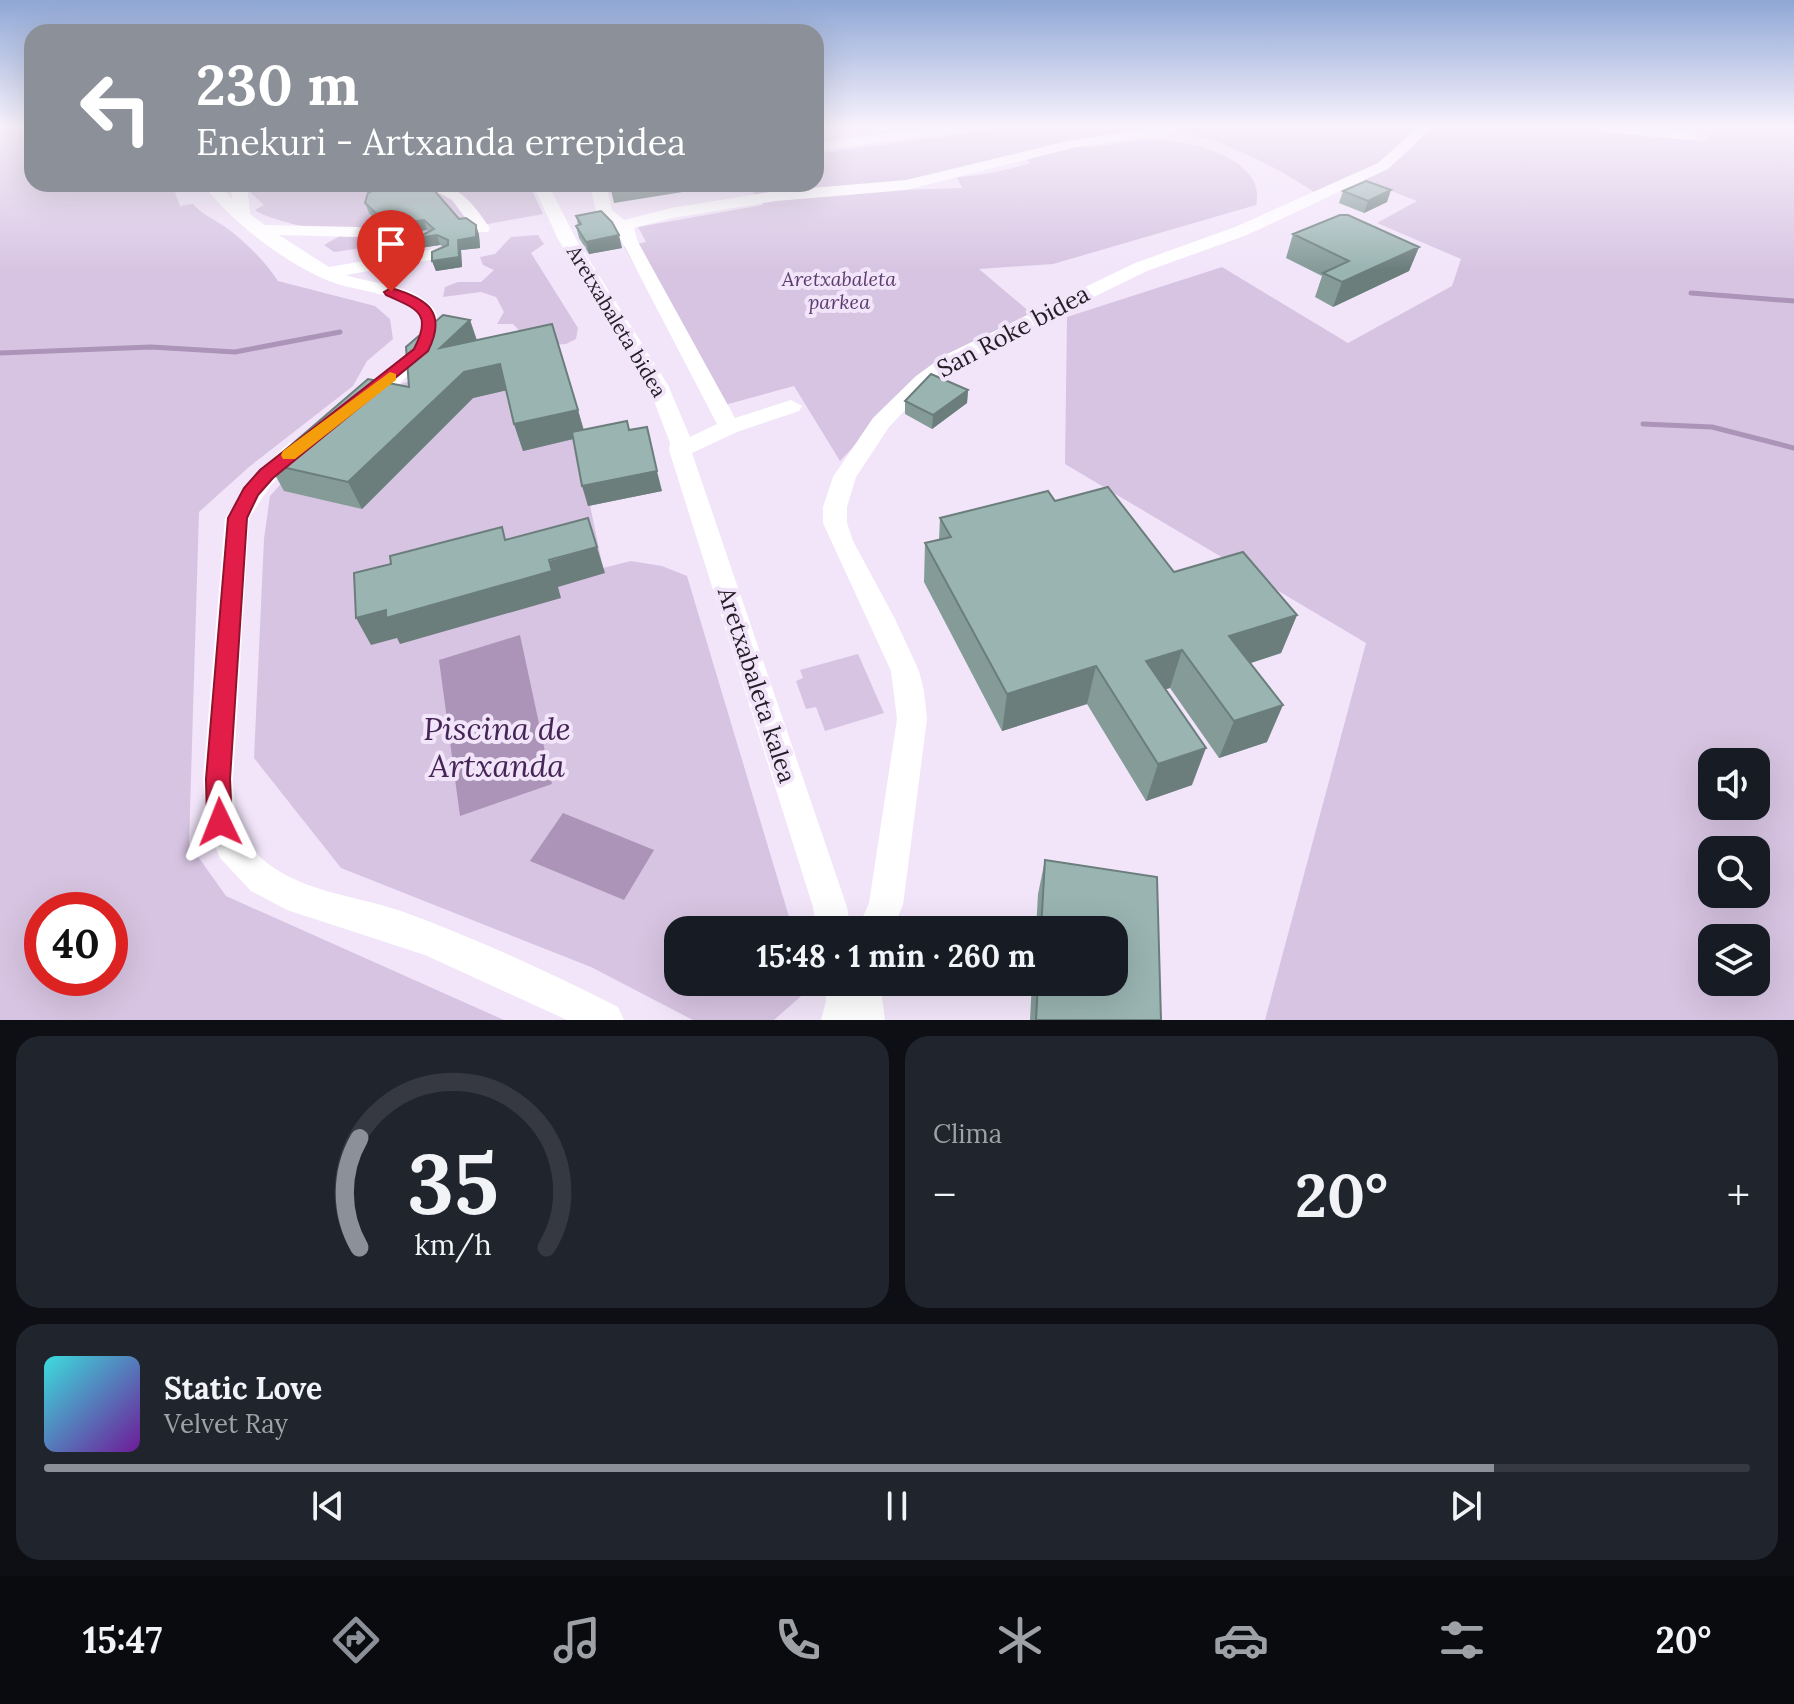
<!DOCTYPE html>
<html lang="es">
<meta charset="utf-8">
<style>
:root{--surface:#171b24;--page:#20242c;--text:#f1f3f6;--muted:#9ea1a6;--line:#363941;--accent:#8c9099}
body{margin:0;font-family:Lora,serif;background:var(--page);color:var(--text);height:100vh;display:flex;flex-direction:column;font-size:30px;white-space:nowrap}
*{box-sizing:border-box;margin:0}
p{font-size:26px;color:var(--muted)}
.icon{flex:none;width:44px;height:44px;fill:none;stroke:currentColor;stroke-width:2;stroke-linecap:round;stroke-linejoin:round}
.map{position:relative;height:1020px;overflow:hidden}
.side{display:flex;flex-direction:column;gap:16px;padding:16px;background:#0d0f14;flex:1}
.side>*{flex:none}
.banner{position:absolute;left:24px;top:24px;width:800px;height:168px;border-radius:24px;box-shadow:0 8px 32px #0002;background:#8c9099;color:#fff;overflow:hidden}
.tools{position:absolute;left:1698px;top:748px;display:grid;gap:16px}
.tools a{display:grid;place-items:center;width:72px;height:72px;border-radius:16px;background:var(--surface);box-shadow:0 8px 32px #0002;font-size:40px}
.speed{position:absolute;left:24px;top:892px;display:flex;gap:16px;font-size:40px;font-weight:700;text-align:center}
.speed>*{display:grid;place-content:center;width:104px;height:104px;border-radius:50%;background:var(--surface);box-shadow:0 8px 32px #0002;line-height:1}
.speed .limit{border:12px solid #d22;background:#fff;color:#111}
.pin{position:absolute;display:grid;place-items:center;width:68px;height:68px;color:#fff;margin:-82px -34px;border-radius:50% 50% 50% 0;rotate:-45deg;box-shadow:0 0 8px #0007}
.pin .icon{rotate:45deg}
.me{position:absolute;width:88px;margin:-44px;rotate:358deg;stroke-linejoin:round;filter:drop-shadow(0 0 6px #0008)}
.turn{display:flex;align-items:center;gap:28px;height:168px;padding:0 40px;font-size:36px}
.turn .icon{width:104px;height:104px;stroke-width:2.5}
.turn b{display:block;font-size:56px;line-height:68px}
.big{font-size:60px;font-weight:800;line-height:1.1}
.side .card{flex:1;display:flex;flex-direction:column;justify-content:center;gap:12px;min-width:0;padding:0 28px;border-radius:24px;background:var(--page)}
.side .dial{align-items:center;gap:0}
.dial svg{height:208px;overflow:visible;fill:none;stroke:var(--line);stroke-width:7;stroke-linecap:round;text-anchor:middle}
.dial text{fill:var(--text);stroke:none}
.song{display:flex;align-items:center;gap:24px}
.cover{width:96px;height:96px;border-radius:12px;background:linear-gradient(135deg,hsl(180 70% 55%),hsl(280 70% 35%))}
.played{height:8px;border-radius:4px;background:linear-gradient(90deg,var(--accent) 85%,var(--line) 85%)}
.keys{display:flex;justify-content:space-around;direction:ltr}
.heat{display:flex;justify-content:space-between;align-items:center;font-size:44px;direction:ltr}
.side .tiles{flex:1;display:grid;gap:16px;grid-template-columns:1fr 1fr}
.card:last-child{grid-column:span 2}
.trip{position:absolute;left:664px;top:916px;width:464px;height:80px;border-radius:24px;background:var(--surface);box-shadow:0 8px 32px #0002;font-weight:800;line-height:80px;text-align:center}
.tabs{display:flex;height:128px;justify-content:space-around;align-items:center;background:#090b0e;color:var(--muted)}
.tabs .icon{width:56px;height:56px}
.tabs .active{color:var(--accent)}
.tabs b{font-size:36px;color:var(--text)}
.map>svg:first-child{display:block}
.green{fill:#d7c4e2;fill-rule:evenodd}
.water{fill:#ab94b8}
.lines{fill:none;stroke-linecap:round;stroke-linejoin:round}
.stream{stroke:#ab94b8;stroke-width:5}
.minor{fill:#fff;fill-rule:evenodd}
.wall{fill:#849b98}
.shaded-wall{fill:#6b7e7c}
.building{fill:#99b4b1;stroke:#6b7e7c;stroke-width:2}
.route{fill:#e11d48;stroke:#92132f;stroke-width:2}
.slow{fill:#f59e0b}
.labels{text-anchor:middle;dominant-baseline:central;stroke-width:8;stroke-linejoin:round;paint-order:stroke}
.far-park-label{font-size:20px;font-style:italic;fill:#5c3c6e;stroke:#f2e5fa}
.far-street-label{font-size:20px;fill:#231e25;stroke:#f2e5fa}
.street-label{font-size:24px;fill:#231e25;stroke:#f2e5fa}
.near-water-label{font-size:32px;font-style:italic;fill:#452556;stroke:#f2e5fa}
</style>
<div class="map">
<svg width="1794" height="1020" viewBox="0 0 1794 1020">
<rect width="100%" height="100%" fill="#f2e5fa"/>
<path class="green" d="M0,128H32V184H172L180,206L193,204C202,214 213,219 224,226C246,242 264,260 278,281L375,306L390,319L393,339L367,361L353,386L249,467L199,512L189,844L226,896L504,1020H0ZM42,910H110V978H42Z
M1007,128H1156L1064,143L899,190L962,188L957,177C982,176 1006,170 1031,163L1026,160L1082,145L1087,148C1109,145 1133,140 1155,140C1190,140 1268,159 1256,205L1053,264L979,269L1031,313L926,370L840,461L794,386L714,408L624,247L646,242L638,227L763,205L746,184H816V154Z
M1188,128H1604L1706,142L1713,128H1794V1020H1265L1366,643L1065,464L1067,317L1222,267L1348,343L1452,286L1461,259L1377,223L1417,201L1364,180L1324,199C1275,165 1234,146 1178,129ZM1712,762H1756V806H1712ZM1712,850H1756V894H1712ZM1712,938H1756V982H1712Z
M252,184H529L543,214L416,237L390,239L384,245L334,252L324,245L340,236C324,232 263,218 255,210L264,205L251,193Z
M538,235L544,244L531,253L578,328L576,339L566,344L534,346L513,324H497L504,312L496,297L481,292L443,297L445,287L458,282H481L494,270L483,265L480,257L495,254L511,237Z
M558,350L603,568L631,561L662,566L687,576L793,930H678V982H804L801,996L774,1020H693L591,967L341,868L254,758L264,539L270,496L316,445L403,383Z
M858,654L884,713L825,731L816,707L806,709L796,681L803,678L800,670Z"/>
<path class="water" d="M520,635L552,784L460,816L439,660Z
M563,813L654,850L624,900L530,861Z"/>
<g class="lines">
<path class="stream" d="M1691,293L1794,301
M0,353L151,347L235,352L340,332
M1643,424L1712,427L1794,448"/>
<path class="minor" d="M929,128H964L957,132L816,151V143Z
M1152,128H1184L1177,132L1072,148L906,190L776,201L672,218L634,228L638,242L735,418L791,400L802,406L799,411L737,432L692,453L847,907L851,930H817L813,907L669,450L670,443L648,385L558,239L534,187L536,184H554L550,188L576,239L668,385L690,437L717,424L617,232L596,212L590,184H606L612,210L624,220L671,208L776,191L906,180L1072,140Z
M1417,128H1432L1388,169L1247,235L1147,271L959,363L930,384L889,427L856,477L847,507V523L853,541L894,617L919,671L924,691L927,719L903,905L892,930H857L869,903L897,719L891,671L823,523V507L833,477L873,418L916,376L945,355L1135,263L1235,227L1378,163Z
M1595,128C1616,126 1681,124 1697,136L1690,140L1602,132Z
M203,184H219L232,199L231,184H247L250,214L265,225L358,227L394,237L432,234L435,238L432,242L393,247L357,237L279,235L329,267L441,248L447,249L450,253L447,257L346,275C374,285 411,283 432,307C461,338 378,413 350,407L347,402L350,397C370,384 423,350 421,323C419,297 361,291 341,285C296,272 230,222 203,184Z
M423,184C460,184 470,200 490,228L488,232H476L452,200Z
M297,441L305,443L308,448L271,485L249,518L233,779C235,809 236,836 260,857C298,892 354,895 401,911C475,938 547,971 618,1007L624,1020H567L425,955L287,910L251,891L220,858L207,827L203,779L225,518L255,475L289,443Z
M825,982H880L885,1020H821L826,1001Z"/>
</g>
<path class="wall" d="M1343,191L1387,202L1364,213L1339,203Z
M365,203L459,219L476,225L479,235L480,248L461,250L462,267L436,271L432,261L444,247L440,245L420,248L429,232L427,230L396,234L384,227L369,213Z
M576,216L622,248L589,254L579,238L576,226L578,225Z
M1293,234L1419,247L1409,271L1333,307L1315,297L1322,276L1286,258Z
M470,320L477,340L578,410L584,430H629L662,491L588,506L574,439L523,451L514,424L506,390L473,398L362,509L284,491L269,464L409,387Z
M968,390L967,403L932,429L905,414V401Z
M1055,501L1174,572L1297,615L1281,653L1251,663L1267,742L1219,758L1170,688L1165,689L1192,785L1146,801L1087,704L1002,731L924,582L925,543L939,540L940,518Z
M1045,860L1157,877L1161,1020H1030L1032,982H1114V930H1036L1038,894Z"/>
<path class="shaded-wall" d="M621,184H688L689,191L614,203L610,186Z
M1391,190L1387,202L1364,213L1368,201Z
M424,220L427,230L396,234L393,224Z
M476,225L479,235L480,248L461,250L462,267L436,271L432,261Z
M437,235L440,245L420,248L417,238Z
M619,235L622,248L589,254L586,242Z
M1419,247L1409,271L1333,307L1342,282Z
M470,320L478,345L440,348Z
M500,364L508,390L473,398L362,509L348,482L464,372Z
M968,390L967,403L932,429L933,415Z
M578,410L585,436L523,451L514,424Z
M657,471L662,491L588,506L582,486Z
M597,547L605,573L558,587L561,598L400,644L397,638L371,645L356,618Z
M1297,615L1281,653L1216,674L1229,636Z
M1182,650L1170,688L1135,699L1146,661Z
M1096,666L1087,704L1002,731L1007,694Z
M1283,705L1267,742L1219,758L1234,721Z
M1206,748L1192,785L1146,801L1158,764Z"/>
<path class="building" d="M1366,181L1391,190L1368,201L1343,191Z
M389,184H422L433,189L459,219L466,218L476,225V237L458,240L459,257L432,261V252L448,245V240L437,235L417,238L434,229L424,220L393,224L380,217L365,203L368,193L382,186Z
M601,211L612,222L619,235L586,242L576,226L581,224L576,216Z
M1340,215H1348L1419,247L1342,282L1323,273L1349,261L1293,234Z
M443,315L470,320L440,348L552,324L578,410L514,424L500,364L464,372L348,482L269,464L368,379L409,387L406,347Z
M931,374L968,390L933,415L905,401Z
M627,421L629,430L647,427L657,471L582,486L572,432Z
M1108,487L1174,572L1243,552L1297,615L1229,636L1283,705L1234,721L1182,650L1146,661L1206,748L1158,764L1096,666L1007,694L925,543L951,537L940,518L1048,491L1055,501Z
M588,518L597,547L549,560L552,571L386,618V610L356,618L354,573L391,564L390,556L502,527L505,540Z
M1045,860L1157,877L1161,1020H1036L1038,982H1114V930H1041Z"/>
<linearGradient id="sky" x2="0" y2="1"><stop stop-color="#8fa7d5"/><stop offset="0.47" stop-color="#f9f3fd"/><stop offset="1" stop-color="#f9f3fd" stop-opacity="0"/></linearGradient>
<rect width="1794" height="270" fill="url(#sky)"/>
<path class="route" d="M391,288C429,299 447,313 428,351L273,478L258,495L247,518L230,779L232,822L228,830L220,833L211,830L207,822L206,779L228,518L244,488L260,470L414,349C433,313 417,309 386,295L384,292Z"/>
<path class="slow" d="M390,372L396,374V380L295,459H283L281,455L283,451Z"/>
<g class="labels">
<g class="far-park-label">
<text x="839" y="278">Aretxabaleta<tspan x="839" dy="23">parkea</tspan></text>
</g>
<g class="far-street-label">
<text transform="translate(617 321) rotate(59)">Aretxabaleta bidea</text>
</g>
<g class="street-label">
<text transform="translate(1013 331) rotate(-28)">San Roke bidea</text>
<text transform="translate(757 685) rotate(72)">Aretxabaleta kalea</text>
</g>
<g class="near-water-label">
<text x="497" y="728">Piscina de<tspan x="497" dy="37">Artxanda</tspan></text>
</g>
</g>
</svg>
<div class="tools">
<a><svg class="icon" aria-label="sound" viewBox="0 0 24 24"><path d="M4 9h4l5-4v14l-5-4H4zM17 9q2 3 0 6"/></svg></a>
<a><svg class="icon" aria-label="search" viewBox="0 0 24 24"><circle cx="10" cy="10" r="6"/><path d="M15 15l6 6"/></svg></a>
<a><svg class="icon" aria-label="layers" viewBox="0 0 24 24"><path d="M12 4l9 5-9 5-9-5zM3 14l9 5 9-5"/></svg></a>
</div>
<div class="speed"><div class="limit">40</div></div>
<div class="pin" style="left:391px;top:292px;background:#d93025"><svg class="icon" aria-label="arrive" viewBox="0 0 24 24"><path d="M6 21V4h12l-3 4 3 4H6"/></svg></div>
<svg class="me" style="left:220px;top:822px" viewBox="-20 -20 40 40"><path d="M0-17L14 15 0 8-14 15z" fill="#e11d48" stroke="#fff" stroke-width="4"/></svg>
<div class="trip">15:48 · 1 min · 260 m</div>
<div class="banner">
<div class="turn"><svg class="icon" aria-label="left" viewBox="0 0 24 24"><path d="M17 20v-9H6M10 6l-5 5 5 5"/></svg><div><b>230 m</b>Enekuri - Artxanda errepidea</div></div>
</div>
</div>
<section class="side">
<div class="tiles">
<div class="card dial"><svg viewBox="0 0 100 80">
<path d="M14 69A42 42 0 1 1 86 69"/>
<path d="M14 69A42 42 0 0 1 14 27" stroke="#8c9099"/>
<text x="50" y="56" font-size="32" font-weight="700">35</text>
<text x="50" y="72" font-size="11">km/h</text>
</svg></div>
<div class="card"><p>Clima</p>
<div class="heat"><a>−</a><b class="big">20°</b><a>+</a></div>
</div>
<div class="card">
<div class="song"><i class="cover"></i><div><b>Static Love</b><p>Velvet Ray</p></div></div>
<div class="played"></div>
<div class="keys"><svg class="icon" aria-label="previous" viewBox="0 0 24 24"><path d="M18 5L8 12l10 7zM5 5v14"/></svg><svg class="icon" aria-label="pause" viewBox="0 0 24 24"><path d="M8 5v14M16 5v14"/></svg><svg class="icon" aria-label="next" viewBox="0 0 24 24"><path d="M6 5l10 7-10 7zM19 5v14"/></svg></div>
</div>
</div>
</section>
<nav class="tabs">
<b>15:47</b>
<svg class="icon active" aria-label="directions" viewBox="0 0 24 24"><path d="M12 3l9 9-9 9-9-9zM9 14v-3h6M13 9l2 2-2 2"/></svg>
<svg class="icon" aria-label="music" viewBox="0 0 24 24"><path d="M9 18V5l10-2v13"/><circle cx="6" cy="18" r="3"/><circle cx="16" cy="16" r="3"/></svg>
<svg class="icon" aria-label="phone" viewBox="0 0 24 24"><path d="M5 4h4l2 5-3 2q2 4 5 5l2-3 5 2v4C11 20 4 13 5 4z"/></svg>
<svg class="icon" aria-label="climate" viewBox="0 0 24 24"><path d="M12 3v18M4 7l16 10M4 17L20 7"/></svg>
<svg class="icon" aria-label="car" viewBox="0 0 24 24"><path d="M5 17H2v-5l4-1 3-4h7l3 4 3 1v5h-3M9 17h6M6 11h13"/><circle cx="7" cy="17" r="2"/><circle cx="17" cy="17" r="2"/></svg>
<svg class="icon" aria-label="filters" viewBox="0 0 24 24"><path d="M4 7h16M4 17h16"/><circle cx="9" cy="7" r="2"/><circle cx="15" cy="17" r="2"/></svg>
<b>20°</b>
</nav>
